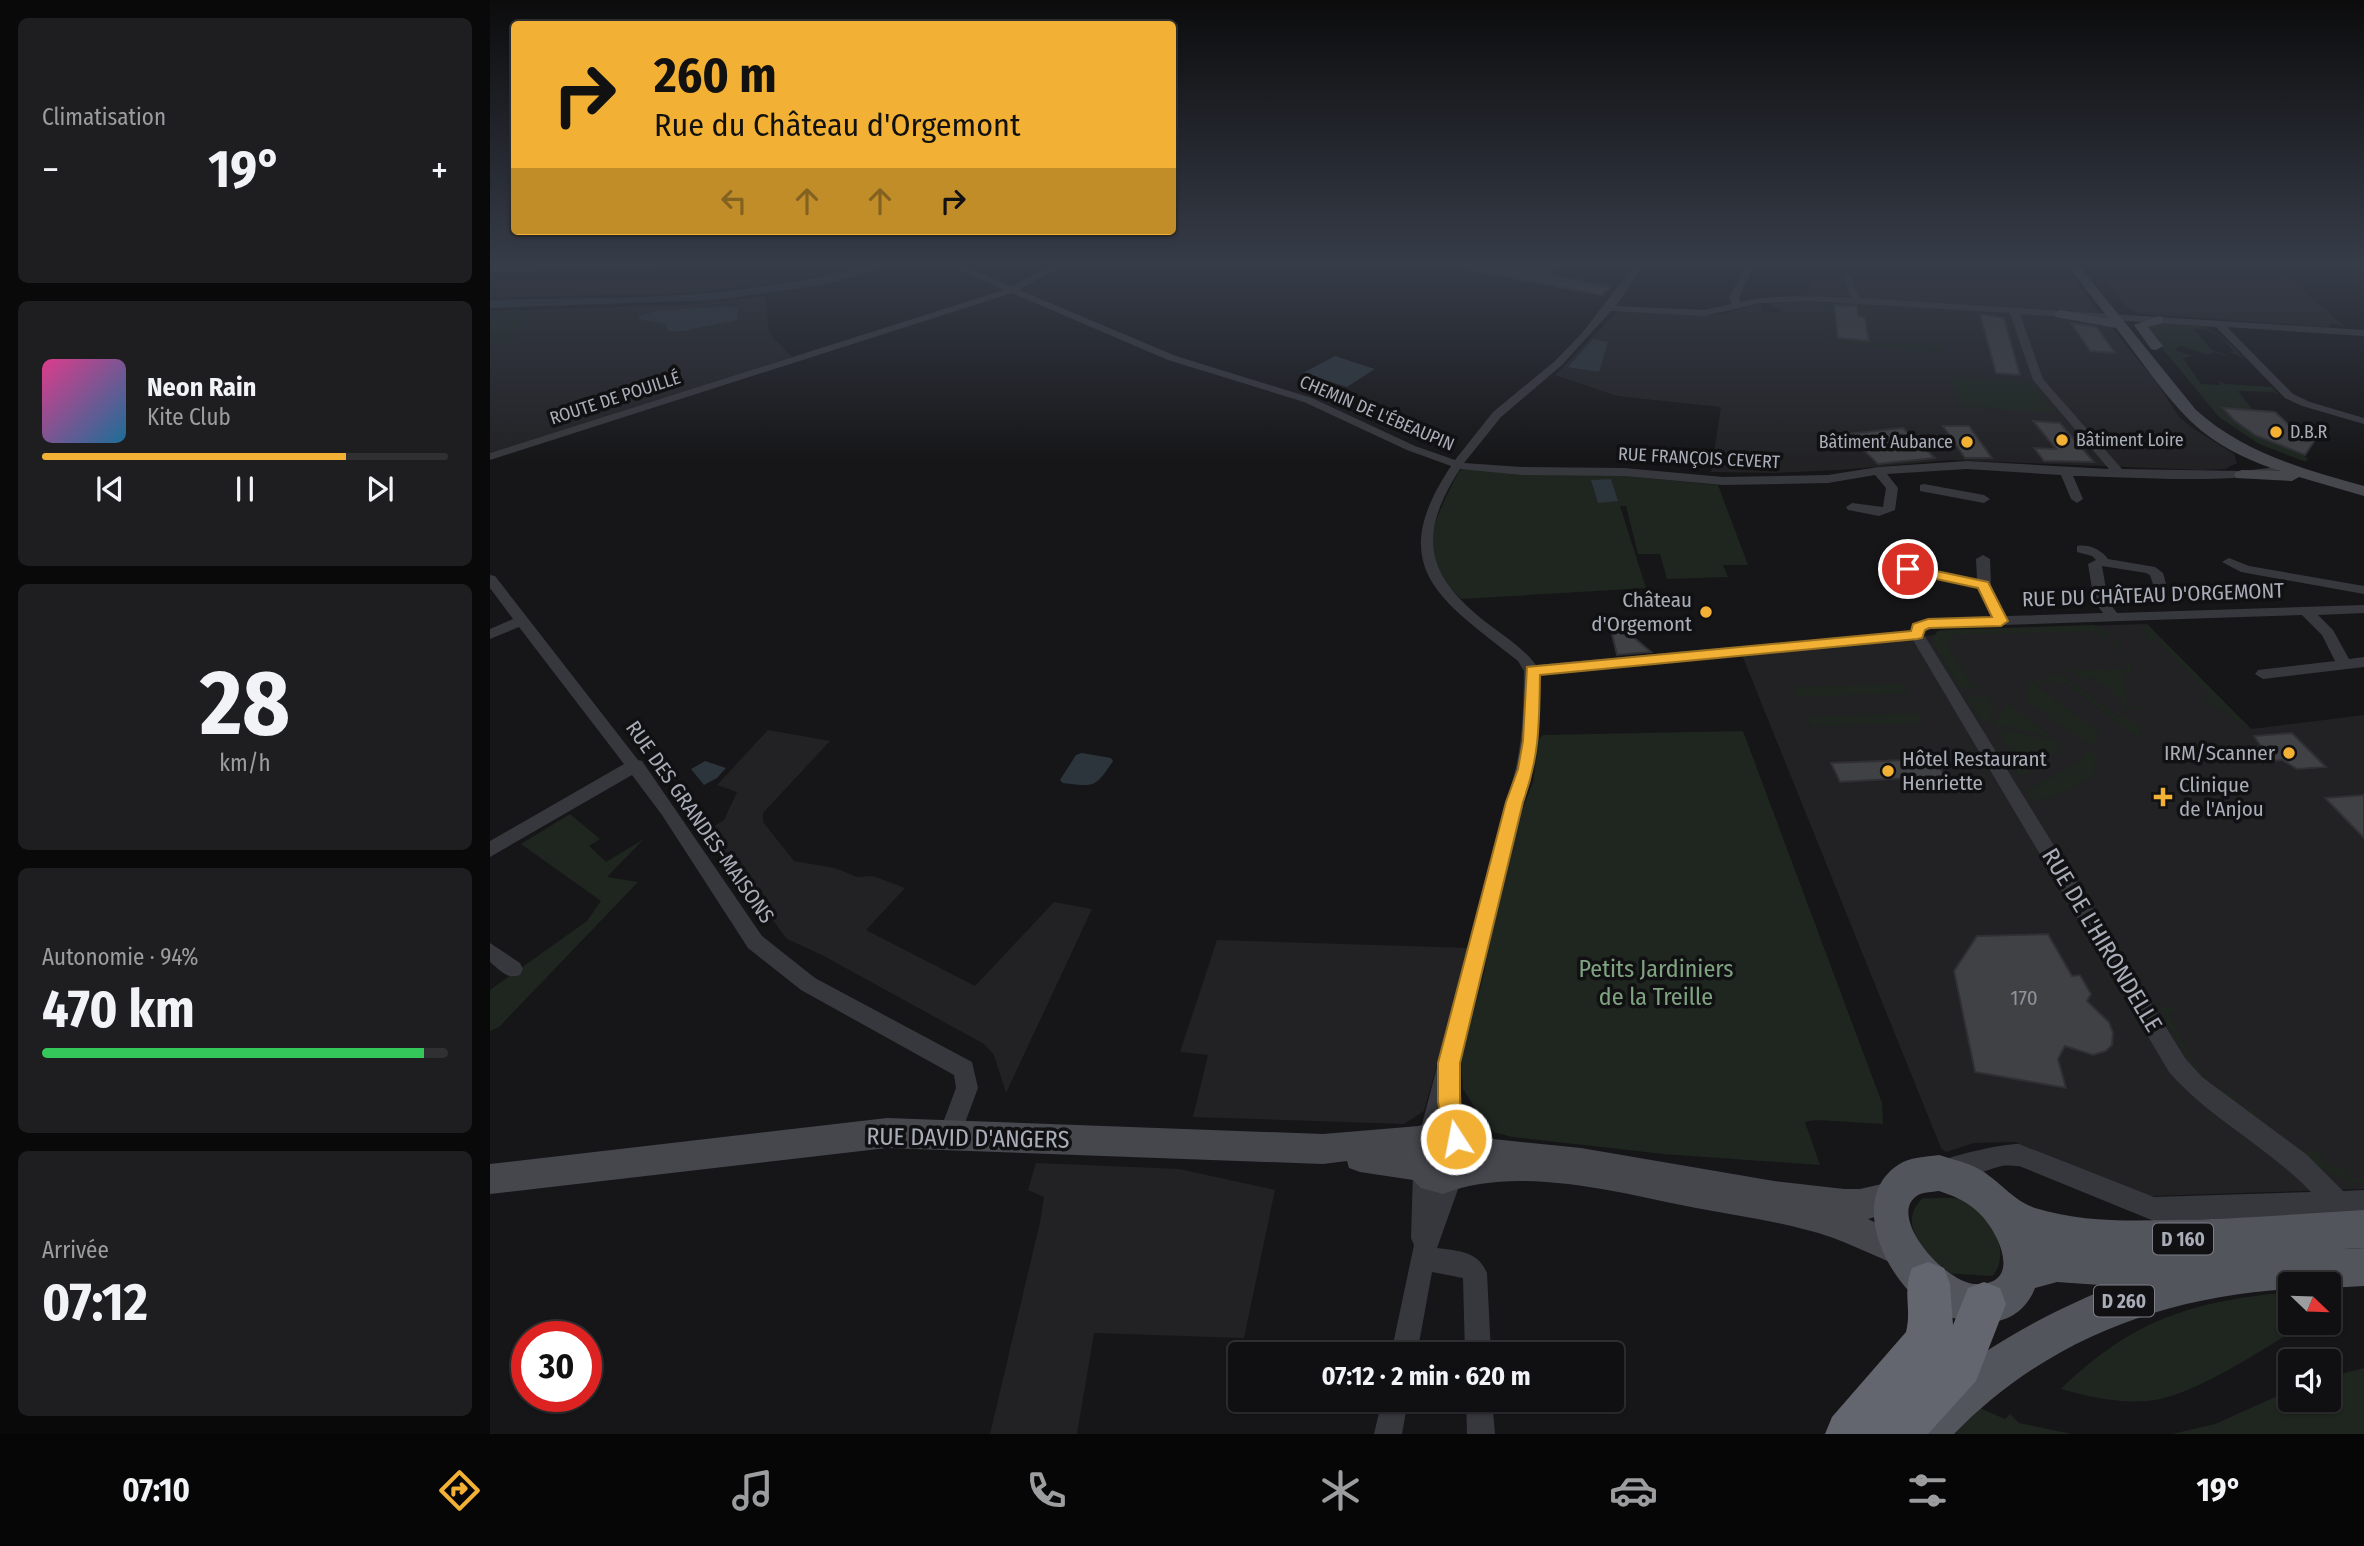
<!DOCTYPE html>
<html lang="fr">
<meta charset="utf-8">
<style>
:root{--surface:#101012;--page:#1e1e20;--text:#f1f3f6;--muted:#9c9d9f;--line:#303032;--accent:#f2b134}
body{margin:0;font-family:"Fira Sans Condensed",sans-serif;background:var(--page);color:var(--text);height:100vh;display:flex;flex-direction:column;font-size:26px;white-space:nowrap}
*{box-sizing:border-box;margin:0}
p{font-size:23px;color:var(--muted)}
.icon{flex:none;width:38px;height:38px;fill:none;stroke:currentColor;stroke-width:2;stroke-linecap:round;stroke-linejoin:round}
.map{position:relative;flex:1;overflow:hidden}
.details{display:flex;flex-direction:column;gap:18px;padding:18px;background:#09090a;width:490px}
.details>*{flex:none}
.guide{position:absolute;left:21px;top:21px;width:665px;height:214px;border-radius:7px;box-shadow:0 2px 5px #0004,0 0 0 2px var(--line);background:#f2b134;color:#111;overflow:hidden}
.needle{width:46px;rotate:113deg}
.tools{position:absolute;left:1788px;top:1272px;display:grid;gap:14px}
.tools a{display:grid;place-items:center;width:63px;height:63px;border-radius:7px;background:var(--surface);box-shadow:0 2px 5px #0004,0 0 0 2px var(--line);font-size:35px}
.speed{position:absolute;left:21px;top:1321px;display:flex;gap:14px;font-size:35px;font-weight:700;text-align:center}
.speed>*{display:grid;place-content:center;width:91px;height:91px;border-radius:50%;background:var(--surface);box-shadow:0 2px 5px #0004,0 0 0 2px var(--line);line-height:1}
.speed .limit{border:10px solid #d22;background:#fff;color:#111}
.pin{position:absolute;display:grid;place-items:center;width:60px;height:60px;color:#fff;margin:-30px;border:4px solid #fff;border-radius:50%;box-shadow:0 2px 7px #0007}
.me{position:absolute;width:77px;margin:-38px;rotate:349deg;stroke-linejoin:round;filter:drop-shadow(0 0 5px #0008)}
.turn{display:flex;align-items:center;gap:24px;height:147px;padding:0 28px;font-size:32px}
.turn .icon{width:91px;height:91px;stroke-width:2.5}
.turn b{display:block;font-size:49px;line-height:60px}
.lanes{display:flex;align-items:center;height:66px;padding:0 28px;background:#0003;justify-content:center;gap:35px;direction:ltr}
.lanes .off{opacity:.35}
.big{font-size:52px;font-weight:700;line-height:1.1}
.details .widget{flex:1;display:flex;flex-direction:column;justify-content:center;gap:10px;min-width:0;padding:0 24px;border-radius:10px;background:var(--page)}
.details .dial{align-items:center;gap:0}
.dial b{font-size:91px;line-height:1}
.song{display:flex;align-items:center;gap:21px}
.cover{width:84px;height:84px;border-radius:10px;background:linear-gradient(135deg,hsl(330 70% 55%),hsl(200 70% 35%))}
.played{height:7px;border-radius:4px;background:linear-gradient(90deg,var(--accent) 75%,var(--line) 75%)}
.keys{display:flex;justify-content:space-around;direction:ltr}
.heat{display:flex;justify-content:space-between;align-items:center;font-size:38px;direction:ltr}
.charge{height:10px;border-radius:5px;background:linear-gradient(90deg,#34c759 94%,var(--line) 0)}
.trip{position:absolute;left:738px;top:1342px;width:396px;height:70px;border-radius:7px;background:var(--surface);box-shadow:0 2px 5px #0004,0 0 0 2px var(--line);font-weight:700;line-height:70px;text-align:center}
.dock{display:flex;height:112px;justify-content:space-around;align-items:center;background:#060607;color:var(--muted)}
.dock .icon{width:49px;height:49px}
.dock .current{color:var(--accent)}
.dock b{font-size:32px;color:var(--text)}
main{display:flex;flex:1;min-height:0}
.map>svg:first-child{display:block}
.built{fill:#222225}
.green{fill:#1e261f}
.water{fill:#2c353c}
.building{fill:#404145;stroke:#303034;stroke-width:2}
.lines{fill:none;stroke-linecap:round;stroke-linejoin:round}
.street{fill:#37383d;fill-rule:evenodd}
.secondary{fill:#45474d;fill-rule:evenodd}
.primary{fill:#53555c;fill-rule:evenodd}
.highway{fill:#63666e;fill-rule:evenodd}
.route{fill:#f2b134;stroke:#9d7322;stroke-width:2}
.poi-dot{fill:#f2b134;stroke:#111113;stroke-width:2.5}
.labels{text-anchor:middle;dominant-baseline:central;stroke-width:7;stroke-linejoin:round;paint-order:stroke}
.far-street-label{font-size:18px;fill:#a8adb8;stroke:#111113}
.far-poi-label{font-size:18px;fill:#a8adb8;stroke:#111113;text-anchor:start}
.shield{fill:#111113;stroke:#7b7e86;stroke-width:2}
.shield-label{font-size:19px;font-weight:bold;fill:#a8adb8}
.street-label{font-size:21px;fill:#a8adb8;stroke:#111113}
.poi-label{font-size:21px;fill:#a8adb8;stroke:#111113;text-anchor:end}
.near-number-label{font-size:21px;fill:#8e929b}
.near-street-label{font-size:24px;fill:#a8adb8;stroke:#111113}
.near-park-label{font-size:24px;fill:#7fa381;stroke:#111113}
</style>
<main>
<section class="details">
<div class="widget"><p>Climatisation</p>
<div class="heat"><a>−</a><b class="big">19°</b><a>+</a></div>
</div>
<div class="widget">
<div class="song"><i class="cover"></i><div><b>Neon Rain</b><p>Kite Club</p></div></div>
<div class="played"></div>
<div class="keys"><svg class="icon" aria-label="previous" viewBox="0 0 24 24"><path d="M18 5L8 12l10 7zM5 5v14"/></svg><svg class="icon" aria-label="pause" viewBox="0 0 24 24"><path d="M8 5v14M16 5v14"/></svg><svg class="icon" aria-label="next" viewBox="0 0 24 24"><path d="M6 5l10 7-10 7zM19 5v14"/></svg></div>
</div>
<div class="widget dial"><b>28</b><p>km/h</p></div>
<div class="widget"><p>Autonomie · 94%</p><b class="big">470 km</b><div class="charge"></div></div>
<div class="widget"><p>Arrivée</p><b class="big">07:12</b></div>
</section>
<div class="map">
<svg width="1874" height="1434" viewBox="0 0 1874 1434">
<rect width="100%" height="100%" fill="#161618"/>
<path class="built" d="M0,262H386L361,270L283,284L206,293L0,298Z
M1268,262H1573L1590,288L1669,386L1689,417L1704,429L1744,454L1747,463L1735,469L1712,470L1461,460L1349,470L1284,473L1221,472L1231,407L1127,396L1065,375L1127,312L1215,315L1232,314L1270,304L1273,311L1291,313V309L1280,307L1279,303L1315,301L1321,279L1265,272Z
M1601,262H1780L1857,328L1846,324H1838L1841,327L1651,314L1637,308Z
M275,296L279,333L302,357L0,453V311L197,305Z
M1657,624L1761,729L1874,715V1189L1663,1196L1644,1192L1524,1142L1484,1143L1456,1152L1451,1148L1252,655L1444,635L1455,630Z
M278,730L340,741L273,813V822L304,861L345,868L367,877L383,876L415,888L376,930L485,986L564,902L602,909L516,1093L504,1055L494,1044L332,955L297,939L267,899L247,886L240,876L243,865L221,828L234,820L247,792L227,785Z
M727,940L980,948L934,1111L914,1124L703,1117L718,1055L690,1052Z
M546,1163L689,1169L785,1190L754,1338L604,1333L587,1434H500L550,1222L554,1197L538,1190Z"/>
<path class="green" d="M1337,302L1380,307H1375L1377,315L1368,314L1367,306L1344,305L1348,338L1378,341L1377,330H1383L1386,341L1450,346L1453,353L1342,342Z
M36,312L22,341L0,344V317Z
M1666,323C1716,325 1720,322 1755,359L1739,352L1744,351C1731,337 1723,328 1704,329L1722,350L1744,358L1724,352L1718,355L1691,345L1684,350L1703,356L1693,358L1711,384L1731,385L1727,380L1735,384L1782,387L1788,395L1783,392L1748,391L1764,411L1734,409C1758,436 1788,441 1818,458L1816,462L1769,444L1729,417L1658,331V327Z
M1462,377L1541,383L1566,413L1471,406Z
M974,469L1125,475L1228,485L1258,565H1233L1238,577L1177,579L1170,554H1148L1136,506H1130L1156,588L971,599C961,588 946,574 943,559C936,529 957,496 969,471Z
M1657,624L1761,729L1715,701L1712,698L1720,696L1666,639H1657L1653,627Z
M1604,625L1629,642L1635,654H1632L1620,638L1612,637L1607,631L1461,635L1464,641L1455,642L1482,684H1492L1489,687L1470,688L1444,645L1442,638L1448,631L1455,630Z
M1579,663L1584,670L1637,669L1633,663L1640,664L1642,672L1632,674L1638,707L1649,706L1650,710L1635,709L1633,700L1599,676L1598,683L1579,669Z
M1569,674L1581,678L1578,680L1630,718L1634,716L1651,727L1652,737L1649,738L1575,683H1563L1557,677Z
M1551,679L1557,681L1547,686L1609,732L1606,738V746L1595,743L1537,701L1538,683Z
M1413,684L1418,693L1307,697L1302,687Z
M1476,697H1500L1504,710L1499,721H1491Z
M1515,703L1519,704L1564,738L1504,724L1509,713L1515,711Z
M1429,713L1435,723L1321,726L1316,717Z
M1507,728L1574,743L1578,747L1568,744L1567,753L1534,768L1543,772L1528,776L1518,754L1522,753Z
M1253,731L1392,1103L1393,1124L1326,1120L1315,1122L1330,1165L1173,1154L1022,1137L1004,1132L992,1119L973,1089L971,1061L994,973L1015,865L1025,829L1043,782L1049,739L1053,735Z
M1596,751L1606,754L1605,773C1586,789 1565,798 1541,801L1536,791L1587,764Z
M80,814L110,839L99,846L116,862L154,839L117,877L148,882L9,1027L0,1031V990L97,921L111,901L31,844Z
M1668,1007L1687,1008L1691,1011H1678C1688,1030 1708,1078 1726,1087C1734,1092 1742,1094 1750,1100C1710,1095 1687,1038 1668,1007Z
M1758,1110L1768,1112L1764,1116L1813,1155L1815,1151L1830,1153L1837,1166L1853,1168L1859,1178L1874,1179V1185C1828,1175 1792,1140 1755,1112Z
M1433,1198C1446,1199 1466,1196 1479,1201C1502,1210 1522,1257 1502,1276L1453,1273C1437,1252 1405,1223 1433,1198Z
M1801,1292V1323H1817C1775,1347 1703,1398 1657,1401C1627,1403 1599,1397 1571,1389C1643,1319 1703,1301 1801,1292Z
M1874,1368V1434H1682L1725,1424L1801,1390V1400H1839V1377Z
M1474,1401L1515,1419L1520,1414L1529,1423L1582,1434H1448Z"/>
<path class="water" d="M396,262H419L333,285L226,300L0,308V300C68,298 137,299 205,294C269,289 333,278 396,262Z
M238,306L248,308L247,320L194,331H178L175,324L148,319L150,316L166,311Z
M1103,339L1118,342L1109,372L1078,367Z
M845,356L885,369L857,387L813,373Z
M1121,479L1128,501L1108,503L1101,480Z
M592,753L621,758L623,761C605,788 605,787 573,783L570,780L586,755Z
M215,761L236,768L227,778L214,785L201,769Z"/>
<path class="building" d="M961,262H1074L1060,275L1121,286L1112,295L961,267Z
M1344,305L1367,306L1368,316L1375,318L1379,341L1348,338Z
M1490,314L1514,318L1530,375L1506,373Z
M1581,323L1607,327L1625,353L1600,351Z
M1733,408L1785,412L1800,426L1827,437L1815,455L1765,435L1744,420Z
M1543,421L1570,423L1604,462L1554,461L1544,448L1566,449Z
M1453,426H1479L1502,458H1475Z
M1413,428L1445,458L1388,464L1357,434Z
M1129,625L1161,652L1127,655L1120,626Z
M1802,733L1836,767L1807,769L1792,760L1781,761L1764,736Z
M1442,754L1463,790L1432,791L1426,781H1419L1418,778L1350,782L1341,763L1415,760L1413,756Z
M1874,795V838L1835,798Z
M1558,934L1582,976L1590,975L1601,994L1597,1001L1619,1022L1623,1033L1622,1045L1616,1051L1603,1055L1575,1046L1568,1059L1576,1088L1485,1072L1464,971L1487,936Z"/>
<g class="lines">
<path class="street" d="M182,262L158,269L0,271V265Z
M452,262H464L521,286L570,262H581L529,290L686,356L822,398L925,446L965,460L1003,412L1065,361L1092,333L1147,262H1156L1126,306L1214,310L1242,304L1239,298L1258,262H1266L1249,298L1250,302C1287,294 1323,296 1361,298L1353,276L1357,273L1361,276L1370,298L1874,330V336L1737,327L1803,394L1820,402L1874,418V424L1812,406L1795,398L1726,327L1530,314L1553,379L1632,469L1752,471L1779,468L1786,463H1794V467C1769,487 1623,476 1583,476L1593,499L1587,503L1581,499L1571,475L1477,469L1397,474L1408,488L1405,510L1389,516L1358,510L1356,507L1362,503L1393,507L1396,488L1385,475L1338,483L1233,485L1134,476L1032,475L970,469C925,539 937,577 1001,626C1017,638 1034,649 1046,665L1420,631L1427,622L1432,621L1502,617L1489,588L1419,573L1398,580L1391,576L1418,565L1487,579L1486,559L1493,555L1500,559L1501,585L1516,616L1613,613L1604,601L1598,564L1606,560L1602,556L1587,552V546C1600,544 1611,550 1618,559L1665,567L1673,573L1676,584L1669,588L1664,587L1660,575L1656,573L1612,566L1618,601L1627,613L1874,605V613L1828,615L1843,630L1859,659L1874,657V667L1773,679L1765,674L1768,670L1845,661L1832,635L1812,615L1450,627L1434,631V635L1695,1058L1712,1077L1816,1154L1853,1191L1874,1190V1214L1664,1221L1529,1166C1524,1166 1517,1165 1512,1166C1492,1170 1471,1185 1451,1177L1447,1169L1451,1161C1468,1154 1511,1144 1529,1144L1664,1197L1821,1192C1778,1147 1720,1119 1679,1072L1423,640L1049,674C1049,724 1049,753 1034,802L965,1079L970,1087L977,1139L974,1147L966,1150L958,1147L953,1128L948,1144L940,1147L932,1144L929,1136L1016,802C1033,752 1033,722 1034,671L1028,661C951,600 893,568 961,466L917,450L814,402L678,360L522,293L0,460V453L514,290ZM1319,301L1520,313L1543,380L1619,469L1477,461L1388,467L1338,475L1233,477L1134,468L1032,467L974,463L1011,417L1072,365L1121,311L1214,316L1271,303Z
M1434,484L1494,495L1500,499L1494,503L1430,491V485Z
M1739,558L1759,566L1874,586V594L1751,572L1732,562Z
M0,575L5,576L148,760L152,761L272,936L325,978L482,1062L488,1088L467,1144L459,1147L451,1144L448,1136L466,1088L464,1075L311,990L258,948L172,815L142,775L0,857V841L134,764L29,627L0,639V629L23,619L0,588Z
M0,943L30,963L33,969L30,975C17,980 10,970 0,962Z
M935,1161L943,1165L947,1173L946,1184L952,1170L960,1166L968,1170L972,1178L947,1248C969,1251 988,1251 997,1273L1001,1354H975L973,1278L942,1272L927,1354H901L924,1245L921,1238L923,1173L927,1165Z
M892,1400H918L912,1434H884Z
M976,1400H1002L1005,1434H977Z"/>
<path class="secondary" d="M1575,262H1586L1706,410C1754,453 1813,469 1874,486V496L1809,477L1802,481L1746,478L1744,475L1746,472L1752,470L1790,471C1763,462 1736,450 1713,432C1679,404 1653,362 1626,328L1566,317L1564,314L1570,310L1619,319Z
M1669,316L1673,317V323L1658,327L1673,346L1666,350L1661,349L1644,325Z
M397,1118L833,1134L929,1126L947,1119H957L1003,1139L1091,1148L1284,1181L1354,1189H1370L1405,1181L1416,1186L1421,1197L1416,1208L1378,1219L1422,1240L1427,1251L1422,1262L1411,1267C1380,1254 1350,1238 1317,1230C1280,1220 1243,1215 1206,1208C1130,1193 1027,1164 953,1194L931,1188L923,1180L870,1172L859,1168L857,1161L833,1164L397,1148L0,1194V1164ZM947,1149H956L972,1156L949,1163L944,1155Z"/>
<path class="primary" d="M1449,1155C1464,1160 1481,1163 1494,1172C1512,1184 1524,1201 1545,1208C1591,1222 1635,1221 1682,1220C1746,1219 1810,1214 1874,1210V1248L1854,1249L1874,1248V1286L1839,1288V1284H1801V1289C1673,1296 1554,1341 1464,1434H1413C1439,1372 1563,1309 1624,1286L1567,1282L1545,1288C1524,1342 1453,1325 1420,1292C1389,1261 1363,1195 1408,1165C1420,1157 1435,1157 1449,1155ZM1449,1191C1464,1196 1479,1202 1491,1215C1511,1236 1532,1286 1485,1284C1455,1283 1395,1215 1428,1195C1434,1192 1442,1192 1449,1191Z"/>
<path class="highway" d="M1438,1262L1454,1268L1460,1284L1463,1325L1478,1288L1494,1282L1510,1288L1516,1304L1486,1381L1438,1434H1335L1342,1417L1416,1332C1422,1308 1412,1293 1422,1268Z"/>
</g>
<linearGradient id="sky" x2="0" y2="1"><stop stop-color="#0c0c0d"/><stop offset="0.57" stop-color="#363c48"/><stop offset="1" stop-color="#363c48" stop-opacity="0"/></linearGradient>
<rect width="1874" height="463" fill="url(#sky)"/>
<path class="route" d="M1418,565L1498,582L1518,621L1511,626L1439,628L1435,630L1432,638L1427,639L1050,675C1049,723 1050,755 1033,802L970,1063V1102L977,1139L974,1147L966,1150L958,1147L948,1102V1063L1016,802L1028,769L1033,741L1037,667L1421,631L1423,624L1438,619L1502,617L1488,588L1413,572V566Z"/>
<g class="poi-dot">
<circle cx="1786" cy="432" r="7"/>
<circle cx="1572" cy="440" r="7"/>
<circle cx="1477" cy="442" r="7"/>
<circle cx="1216" cy="612" r="7"/>
<circle cx="1799" cy="753" r="7"/>
<circle cx="1398" cy="771" r="7"/>
<path d="M1669.5 786.5h7v7h7v7h-7v7h-7v-7h-7v-7h7z"/>
</g>
<g class="labels">
<g class="far-street-label">
<text transform="translate(125 398) rotate(-18)">ROUTE DE POUILLÉ</text>
<text transform="translate(887 413) rotate(23)">CHEMIN DE L'ÉBEAUPIN</text>
<text transform="translate(1209 458) rotate(3)">RUE FRANÇOIS CEVERT</text>
</g>
<g class="far-poi-label">
<text x="1800" y="432">D.B.R</text>
<text x="1586" y="440">Bâtiment Loire</text>
<text x="1463" y="442" text-anchor="end">Bâtiment Aubance</text>
</g>
<g class="shield">
<rect x="1663" y="1223.5" width="60" height="31" rx="5"/>
<rect x="1604" y="1285.5" width="60" height="31" rx="5"/>
</g>
<g class="shield-label">
<text x="1693" y="1239">D 160</text>
<text x="1634" y="1301">D 260</text>
</g>
<g class="street-label">
<text transform="translate(1663 595) rotate(-2)">RUE DU CHÂTEAU D'ORGEMONT</text>
<text transform="translate(210 822) rotate(55)">RUE DES GRANDES-MAISONS</text>
</g>
<g class="poi-label">
<text x="1202" y="600">Château<tspan x="1202" dy="24">d'Orgemont</tspan></text>
<text x="1785" y="753">IRM/Scanner</text>
<text x="1412" y="759" text-anchor="start">Hôtel Restaurant<tspan x="1412" dy="24">Henriette</tspan></text>
<text x="1689" y="785" text-anchor="start">Clinique<tspan x="1689" dy="24">de l'Anjou</tspan></text>
</g>
<g class="near-number-label">
<text x="1534" y="998">170</text>
</g>
<g class="near-street-label">
<text transform="translate(1612 940) rotate(59)">RUE DE L'HIRONDELLE</text>
<text transform="translate(478 1138) rotate(1)">RUE DAVID D'ANGERS</text>
</g>
<g class="near-park-label">
<text x="1166" y="969">Petits Jardiniers<tspan x="1166" dy="28">de la Treille</tspan></text>
</g>
</g>
</svg>
<div class="tools">
<a><svg class="needle" viewBox="-14 -14 28 28"><path d="M0-13l5 13h-10z" fill="#e53935"/><path d="M0 13l5-13h-10z" fill="#9c9d9f"/></svg></a>
<a><svg class="icon" aria-label="sound" viewBox="0 0 24 24"><path d="M4 9h4l5-4v14l-5-4H4zM17 9q2 3 0 6"/></svg></a>
</div>
<div class="speed"><div class="limit">30</div></div>
<div class="pin" style="left:1418px;top:569px;background:#d93025"><svg class="icon" aria-label="arrive" viewBox="0 0 24 24"><path d="M6 21V4h12l-3 4 3 4H6"/></svg></div>
<svg class="me" style="left:966px;top:1139px" viewBox="-20 -20 40 40"><circle r="17" fill="#f2b134" stroke="#fff" stroke-width="3"/><path d="M0-11L8 9 0 5-8 9z" fill="#fff"/></svg>
<div class="trip">07:12 · 2 min · 620 m</div>
<div class="guide">
<div class="turn"><svg class="icon" aria-label="right" viewBox="0 0 24 24"><path d="M7 20v-9h11M14 6l5 5-5 5"/></svg><div><b>260 m</b>Rue du Château d'Orgemont</div></div>
<div class="lanes"><svg class="icon off" aria-label="left" viewBox="0 0 24 24"><path d="M17 20v-9H6M10 6l-5 5 5 5"/></svg><svg class="icon off" aria-label="ahead" viewBox="0 0 24 24"><path d="M12 20V5M6 11l6-6 6 6"/></svg><svg class="icon off" aria-label="ahead" viewBox="0 0 24 24"><path d="M12 20V5M6 11l6-6 6 6"/></svg><svg class="icon" aria-label="right" viewBox="0 0 24 24"><path d="M7 20v-9h11M14 6l5 5-5 5"/></svg></div>
</div>
</div>
</main>
<nav class="dock">
<b>07:10</b>
<svg class="icon current" aria-label="directions" viewBox="0 0 24 24"><path d="M12 3l9 9-9 9-9-9zM9 14v-3h6M13 9l2 2-2 2"/></svg>
<svg class="icon" aria-label="music" viewBox="0 0 24 24"><path d="M9 18V5l10-2v13"/><circle cx="6" cy="18" r="3"/><circle cx="16" cy="16" r="3"/></svg>
<svg class="icon" aria-label="phone" viewBox="0 0 24 24"><path d="M5 4h4l2 5-3 2q2 4 5 5l2-3 5 2v4C11 20 4 13 5 4z"/></svg>
<svg class="icon" aria-label="climate" viewBox="0 0 24 24"><path d="M12 3v18M4 7l16 10M4 17L20 7"/></svg>
<svg class="icon" aria-label="car" viewBox="0 0 24 24"><path d="M5 17H2v-5l4-1 3-4h7l3 4 3 1v5h-3M9 17h6M6 11h13"/><circle cx="7" cy="17" r="2"/><circle cx="17" cy="17" r="2"/></svg>
<svg class="icon" aria-label="filters" viewBox="0 0 24 24"><path d="M4 7h16M4 17h16"/><circle cx="9" cy="7" r="2"/><circle cx="15" cy="17" r="2"/></svg>
<b>19°</b>
</nav>
